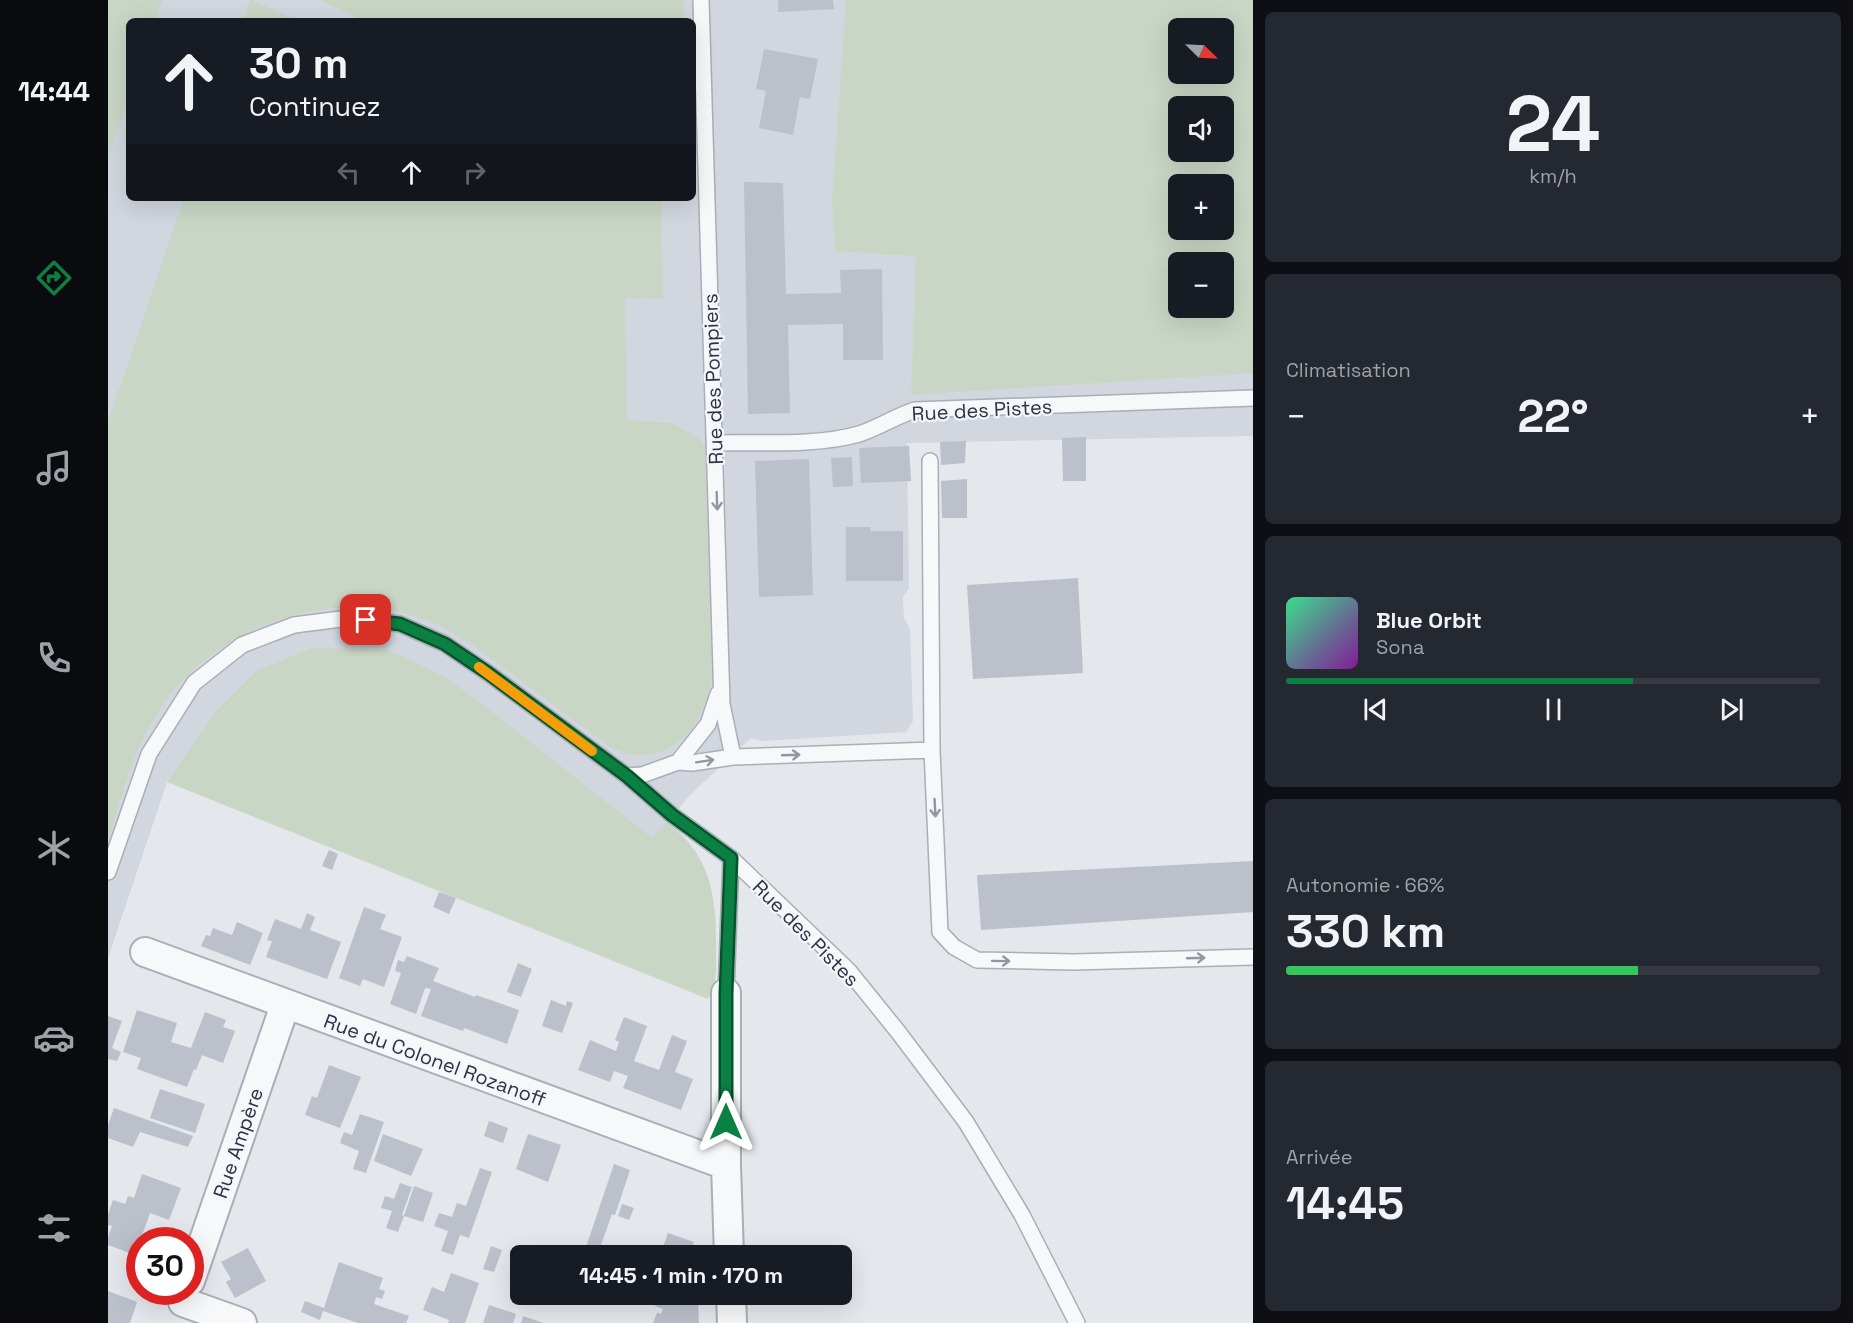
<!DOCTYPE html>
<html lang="fr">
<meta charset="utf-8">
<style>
:root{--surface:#171b24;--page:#242831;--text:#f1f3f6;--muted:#9ea1a6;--line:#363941;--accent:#0b8043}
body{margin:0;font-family:"Space Grotesk",sans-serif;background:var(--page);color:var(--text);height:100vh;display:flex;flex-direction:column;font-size:22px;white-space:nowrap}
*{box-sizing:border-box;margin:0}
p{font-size:20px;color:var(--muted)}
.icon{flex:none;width:33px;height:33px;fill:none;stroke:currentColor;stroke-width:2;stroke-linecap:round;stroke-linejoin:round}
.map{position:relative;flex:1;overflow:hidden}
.details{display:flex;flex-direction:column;gap:12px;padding:12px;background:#0d0f14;width:600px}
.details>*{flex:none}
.banner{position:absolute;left:18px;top:18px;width:570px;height:183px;border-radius:9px;box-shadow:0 6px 24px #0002;background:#171b24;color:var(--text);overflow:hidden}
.needle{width:39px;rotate:114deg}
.fabs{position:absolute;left:1060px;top:18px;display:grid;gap:12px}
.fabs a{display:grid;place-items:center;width:66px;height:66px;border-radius:9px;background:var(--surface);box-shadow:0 6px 24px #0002;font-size:30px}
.speed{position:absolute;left:18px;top:1227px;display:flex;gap:12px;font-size:30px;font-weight:700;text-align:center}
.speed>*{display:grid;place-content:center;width:78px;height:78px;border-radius:50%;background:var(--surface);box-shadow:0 6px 24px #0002;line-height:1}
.speed .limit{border:9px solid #d22;background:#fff;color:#111}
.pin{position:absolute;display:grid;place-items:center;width:51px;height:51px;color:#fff;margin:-26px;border-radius:12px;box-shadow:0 3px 9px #0006}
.me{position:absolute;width:66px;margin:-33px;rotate:0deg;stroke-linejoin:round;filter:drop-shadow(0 0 4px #0008)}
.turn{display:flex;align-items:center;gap:21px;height:126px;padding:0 24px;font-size:27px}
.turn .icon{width:78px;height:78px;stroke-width:2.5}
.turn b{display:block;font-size:42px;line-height:51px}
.lanes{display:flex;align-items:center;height:57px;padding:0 24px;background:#0003;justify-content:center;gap:30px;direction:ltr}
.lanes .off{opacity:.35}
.big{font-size:45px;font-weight:600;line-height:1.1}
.details .card{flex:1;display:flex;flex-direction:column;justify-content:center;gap:9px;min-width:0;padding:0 21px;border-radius:9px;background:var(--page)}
.details .dial{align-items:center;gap:0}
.dial b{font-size:78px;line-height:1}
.song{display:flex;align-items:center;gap:18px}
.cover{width:72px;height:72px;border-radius:9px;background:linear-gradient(135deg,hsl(150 70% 55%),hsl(290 70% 35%))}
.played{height:6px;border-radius:3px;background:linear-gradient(90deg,var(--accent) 65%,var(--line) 65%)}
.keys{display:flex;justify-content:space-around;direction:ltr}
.heat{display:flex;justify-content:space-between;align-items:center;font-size:33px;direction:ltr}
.charge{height:9px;border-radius:4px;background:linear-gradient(90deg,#34c759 66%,var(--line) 0)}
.trip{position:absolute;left:402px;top:1245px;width:342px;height:60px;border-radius:9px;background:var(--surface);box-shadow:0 6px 24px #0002;font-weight:600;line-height:60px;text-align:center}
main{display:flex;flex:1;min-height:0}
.menu{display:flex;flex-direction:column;width:108px;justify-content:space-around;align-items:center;background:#090b0e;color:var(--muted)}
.menu .icon{width:42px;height:42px}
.menu .current{color:var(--accent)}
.menu b{font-size:27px;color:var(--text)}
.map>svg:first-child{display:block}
.built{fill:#d2d6de;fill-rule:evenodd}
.green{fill:#c9d6c5;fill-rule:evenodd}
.building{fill:#bbc0ca}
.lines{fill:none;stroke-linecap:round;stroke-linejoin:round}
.service-casing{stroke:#a9aeb7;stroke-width:18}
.minor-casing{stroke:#a9aeb7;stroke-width:32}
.service{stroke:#f7f8fa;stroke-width:15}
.minor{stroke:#f7f8fa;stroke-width:28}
.oneway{stroke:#9196a0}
.route-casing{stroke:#07532c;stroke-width:15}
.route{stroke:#0b8043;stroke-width:10}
.slow{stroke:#f59e0b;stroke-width:10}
.labels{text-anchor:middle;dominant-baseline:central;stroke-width:4.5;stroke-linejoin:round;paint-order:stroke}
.street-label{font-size:20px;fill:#2b3445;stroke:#f4f6f9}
</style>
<main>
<nav class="menu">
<b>14:44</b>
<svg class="icon current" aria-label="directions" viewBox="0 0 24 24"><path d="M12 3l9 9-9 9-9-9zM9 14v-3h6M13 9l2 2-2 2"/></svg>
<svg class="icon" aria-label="music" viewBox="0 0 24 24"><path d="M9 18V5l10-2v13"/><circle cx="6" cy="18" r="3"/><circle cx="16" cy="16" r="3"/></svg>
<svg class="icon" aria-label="phone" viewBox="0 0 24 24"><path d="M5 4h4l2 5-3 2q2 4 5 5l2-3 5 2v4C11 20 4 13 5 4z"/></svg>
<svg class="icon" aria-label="climate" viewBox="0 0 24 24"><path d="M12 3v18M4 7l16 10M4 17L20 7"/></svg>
<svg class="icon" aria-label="car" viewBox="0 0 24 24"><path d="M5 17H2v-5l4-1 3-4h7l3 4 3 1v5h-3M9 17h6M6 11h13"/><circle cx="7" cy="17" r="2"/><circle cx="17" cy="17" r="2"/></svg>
<svg class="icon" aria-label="filters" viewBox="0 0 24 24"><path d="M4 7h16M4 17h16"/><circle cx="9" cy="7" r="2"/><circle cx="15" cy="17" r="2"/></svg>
</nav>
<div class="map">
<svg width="1145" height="1323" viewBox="0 0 1145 1323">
<rect width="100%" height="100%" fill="#e4e7ec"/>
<path class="built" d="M0,0H1145V436L799,443L801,588L795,597L796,618L802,629L805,721L798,732L653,741L643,738L584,793L544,839L381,709L106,713L59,782L0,958ZM21,21H585V198H21ZM1071,28H1116V74H1071ZM1071,106H1116V152H1071ZM1071,184H1116V230H1071ZM1071,262H1116V308H1071Z"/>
<path class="green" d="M0,0H54L47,21H21V96L0,158Z
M142,0H144L192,21H135Z
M211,0H576V21H257Z
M738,0H1145V373L803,395L808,256L727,251L724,200ZM1116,28V74H1071V28ZM1116,106V152H1071V106ZM1116,184V230H1071V184ZM1116,262V308H1071V262Z
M76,198H553L555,299L517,298L519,420L564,423L593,440L597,447L604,677C598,717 573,758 527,755C520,755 512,751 505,749C471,724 437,699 403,673C378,655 352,634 323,622C236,587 132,617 70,685C59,696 50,713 42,726C22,759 12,805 0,841V422Z
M204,648L280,650L337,677L381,709L544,838L558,822C603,853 609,899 608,950C608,970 610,981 600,999L59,782L106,713L148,671Z"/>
<path class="building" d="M670,0H725L726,9L670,12Z
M656,49L710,59L702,99L692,97L685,135L651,128L658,91L648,89Z
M636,182L675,183L678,294L733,293L732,270L774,269L775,360H735V324L680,325L682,413L640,414Z
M978,437V481H955L954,438Z
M858,441L857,463L833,465L832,442Z
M801,446L803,481L753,483L751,448Z
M744,457L745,486L725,487L723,458Z
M701,459L705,595L651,597L647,461Z
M859,479V518H834L833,481Z
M738,527H763L762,531H795V581H738Z
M970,578L975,673L865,679L859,585Z
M221,850L230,854L224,870L214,866Z
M1145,861V912L873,930L869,875Z
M331,892L348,898L341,914L325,907Z
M256,907L278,915L272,929L294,937L276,987L255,979L252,986L231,978Z
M199,913L207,917L202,930L233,942L219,979L158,957L164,941L159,940L167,919L193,929Z
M129,922L155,933L142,965L93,946L98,935L102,936L105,928L124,935Z
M299,956L331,968L325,981L367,997L368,995L411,1010L399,1044L356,1028L355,1031L313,1016L323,989L317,988L308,1014L282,1004L293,973L287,971L290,960L296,962Z
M410,963L424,969L413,997L399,992Z
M443,1000L458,1006L459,1001L465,1003L454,1033L434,1026Z
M29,1010L69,1023L63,1042L83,1048L97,1012L118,1020L115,1027L127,1031L115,1063L94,1055L88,1070L86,1069L79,1087L29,1069L33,1058L15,1052Z
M0,1016L14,1021L4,1048L13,1052L9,1061L0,1059Z
M516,1017L539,1026L526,1061L551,1070L564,1035L579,1041L567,1072L585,1079L573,1110L515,1088L520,1076L506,1071L502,1082L470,1070L482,1040L508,1051L511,1042L507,1040Z
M221,1065L253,1077L232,1128L197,1115L204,1096L209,1098Z
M52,1089L97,1104L87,1133L42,1118Z
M6,1108L85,1136L80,1147L32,1132L25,1147L0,1138V1125Z
M252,1114L276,1122L258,1173L245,1169L251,1151L232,1143L236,1132L244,1135Z
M381,1121L400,1128L395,1143L376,1136Z
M275,1134L315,1149L303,1176L266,1161Z
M420,1134L453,1145L440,1182L408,1169Z
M506,1164L522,1170L507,1215L504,1214L489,1256H475Z
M372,1168L384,1172L361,1238L352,1235L345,1255L333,1251L340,1231L326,1226L331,1213L344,1217L349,1203L358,1206Z
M34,1174L73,1188L61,1220L42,1213L27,1255L0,1245V1237L4,1226L0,1225V1214L5,1200L17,1204L20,1196L26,1198Z
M292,1183L304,1187L294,1215L296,1216L306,1186L325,1193L315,1222L296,1216L290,1232L278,1228L284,1211L273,1208L277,1196L286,1199Z
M514,1204L526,1208L521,1220L510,1216Z
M560,1233L586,1242L581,1256H557L559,1251L554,1249Z
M383,1246L394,1250L386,1272L375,1269Z
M140,1248L158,1281L127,1298L118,1282L123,1279L113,1262Z
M231,1262L275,1278L271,1289L277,1291L274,1299L268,1297L266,1304L301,1316L298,1323H250L215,1311L212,1320L193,1312L197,1301L216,1308Z
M343,1273L371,1283L357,1323H340L341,1320L315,1310L324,1287L336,1292Z
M0,1291L29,1302L22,1323H0Z
M552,1295L564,1300L590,1299L591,1323H545L549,1313L553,1314L555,1309L547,1306Z
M381,1305L408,1314L405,1323H375Z
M415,1316L436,1323H413Z"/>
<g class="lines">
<g class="service-casing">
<path id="service" d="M593,0L614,704L625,757
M607,443C650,442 711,446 751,434C770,428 788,416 807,410L1145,398
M822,461L824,750L832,932L846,947L869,960L966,962L1145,957
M570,762L600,724L610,694
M519,776L534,775L570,762L584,763L625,757L824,750
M0,872L41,754L86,683L134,645L186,625L241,618L292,624L337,644L380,673L519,776L564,815L623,858L741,971L791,1033L858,1122L914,1215L969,1323
M618,993L623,858"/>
</g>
<g class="minor-casing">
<path id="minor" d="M37,952L618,1165
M618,993V1165L621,1256
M82,1281L177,1005
M623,1294L624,1323
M75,1302L134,1323"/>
</g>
<use href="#service" class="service"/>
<use href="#minor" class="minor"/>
</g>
<defs><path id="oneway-shaft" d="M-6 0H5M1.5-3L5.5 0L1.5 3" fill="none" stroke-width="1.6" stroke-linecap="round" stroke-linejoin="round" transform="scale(1.5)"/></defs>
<g class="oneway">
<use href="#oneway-shaft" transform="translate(609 501) rotate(88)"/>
<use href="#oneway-shaft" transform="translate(683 755) rotate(-2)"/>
<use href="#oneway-shaft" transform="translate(597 761) rotate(-9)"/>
<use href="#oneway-shaft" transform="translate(827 808) rotate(87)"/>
<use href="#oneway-shaft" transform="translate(1088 958) rotate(-2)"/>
<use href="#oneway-shaft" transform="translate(893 961) rotate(1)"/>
</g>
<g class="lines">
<g class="route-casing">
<path id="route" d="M258,620L292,624L337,644L380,673L519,776L564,815L623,858L618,993V1122"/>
</g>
<use href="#route" class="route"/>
<path class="slow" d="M371,667L484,751"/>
</g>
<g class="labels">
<g class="street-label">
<text transform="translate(605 379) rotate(-92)">Rue des Pompiers</text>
<text transform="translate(874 410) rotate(-3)">Rue des Pistes</text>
<text transform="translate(698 933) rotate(45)">Rue des Pistes</text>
<text transform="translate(327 1060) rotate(20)">Rue du Colonel Rozanoff</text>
<text transform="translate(130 1143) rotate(-71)">Rue Ampère</text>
</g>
</g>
</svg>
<div class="fabs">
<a><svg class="needle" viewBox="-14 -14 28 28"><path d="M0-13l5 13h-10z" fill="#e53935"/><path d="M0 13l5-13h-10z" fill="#9ea1a6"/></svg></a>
<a><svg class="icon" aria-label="sound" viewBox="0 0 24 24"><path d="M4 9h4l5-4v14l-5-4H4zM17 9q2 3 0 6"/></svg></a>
<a>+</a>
<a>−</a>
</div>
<div class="speed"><div class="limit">30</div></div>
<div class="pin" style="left:258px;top:620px;background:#d93025"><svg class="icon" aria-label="arrive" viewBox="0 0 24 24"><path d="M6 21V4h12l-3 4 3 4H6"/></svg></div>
<svg class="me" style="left:618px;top:1122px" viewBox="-20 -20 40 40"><path d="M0-17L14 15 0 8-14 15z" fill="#0b8043" stroke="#fff" stroke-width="4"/></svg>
<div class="trip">14:45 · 1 min · 170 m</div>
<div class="banner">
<div class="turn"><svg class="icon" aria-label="ahead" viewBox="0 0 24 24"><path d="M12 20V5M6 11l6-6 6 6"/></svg><div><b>30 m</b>Continuez</div></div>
<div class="lanes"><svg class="icon off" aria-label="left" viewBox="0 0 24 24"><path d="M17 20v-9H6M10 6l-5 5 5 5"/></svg><svg class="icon" aria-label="ahead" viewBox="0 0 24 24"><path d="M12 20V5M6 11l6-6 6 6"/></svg><svg class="icon off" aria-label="right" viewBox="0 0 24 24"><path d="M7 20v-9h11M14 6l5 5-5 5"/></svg></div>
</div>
</div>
<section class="details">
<div class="card dial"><b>24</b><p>km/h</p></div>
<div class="card"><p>Climatisation</p>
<div class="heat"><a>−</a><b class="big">22°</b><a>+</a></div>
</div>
<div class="card">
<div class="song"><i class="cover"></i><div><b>Blue Orbit</b><p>Sona</p></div></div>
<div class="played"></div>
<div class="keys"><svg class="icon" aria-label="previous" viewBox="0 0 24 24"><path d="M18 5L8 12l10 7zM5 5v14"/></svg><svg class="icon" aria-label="pause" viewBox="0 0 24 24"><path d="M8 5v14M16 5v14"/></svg><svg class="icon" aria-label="next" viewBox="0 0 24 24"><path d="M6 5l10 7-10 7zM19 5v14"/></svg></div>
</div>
<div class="card"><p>Autonomie · 66%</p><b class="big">330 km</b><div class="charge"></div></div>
<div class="card"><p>Arrivée</p><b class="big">14:45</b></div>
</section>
</main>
